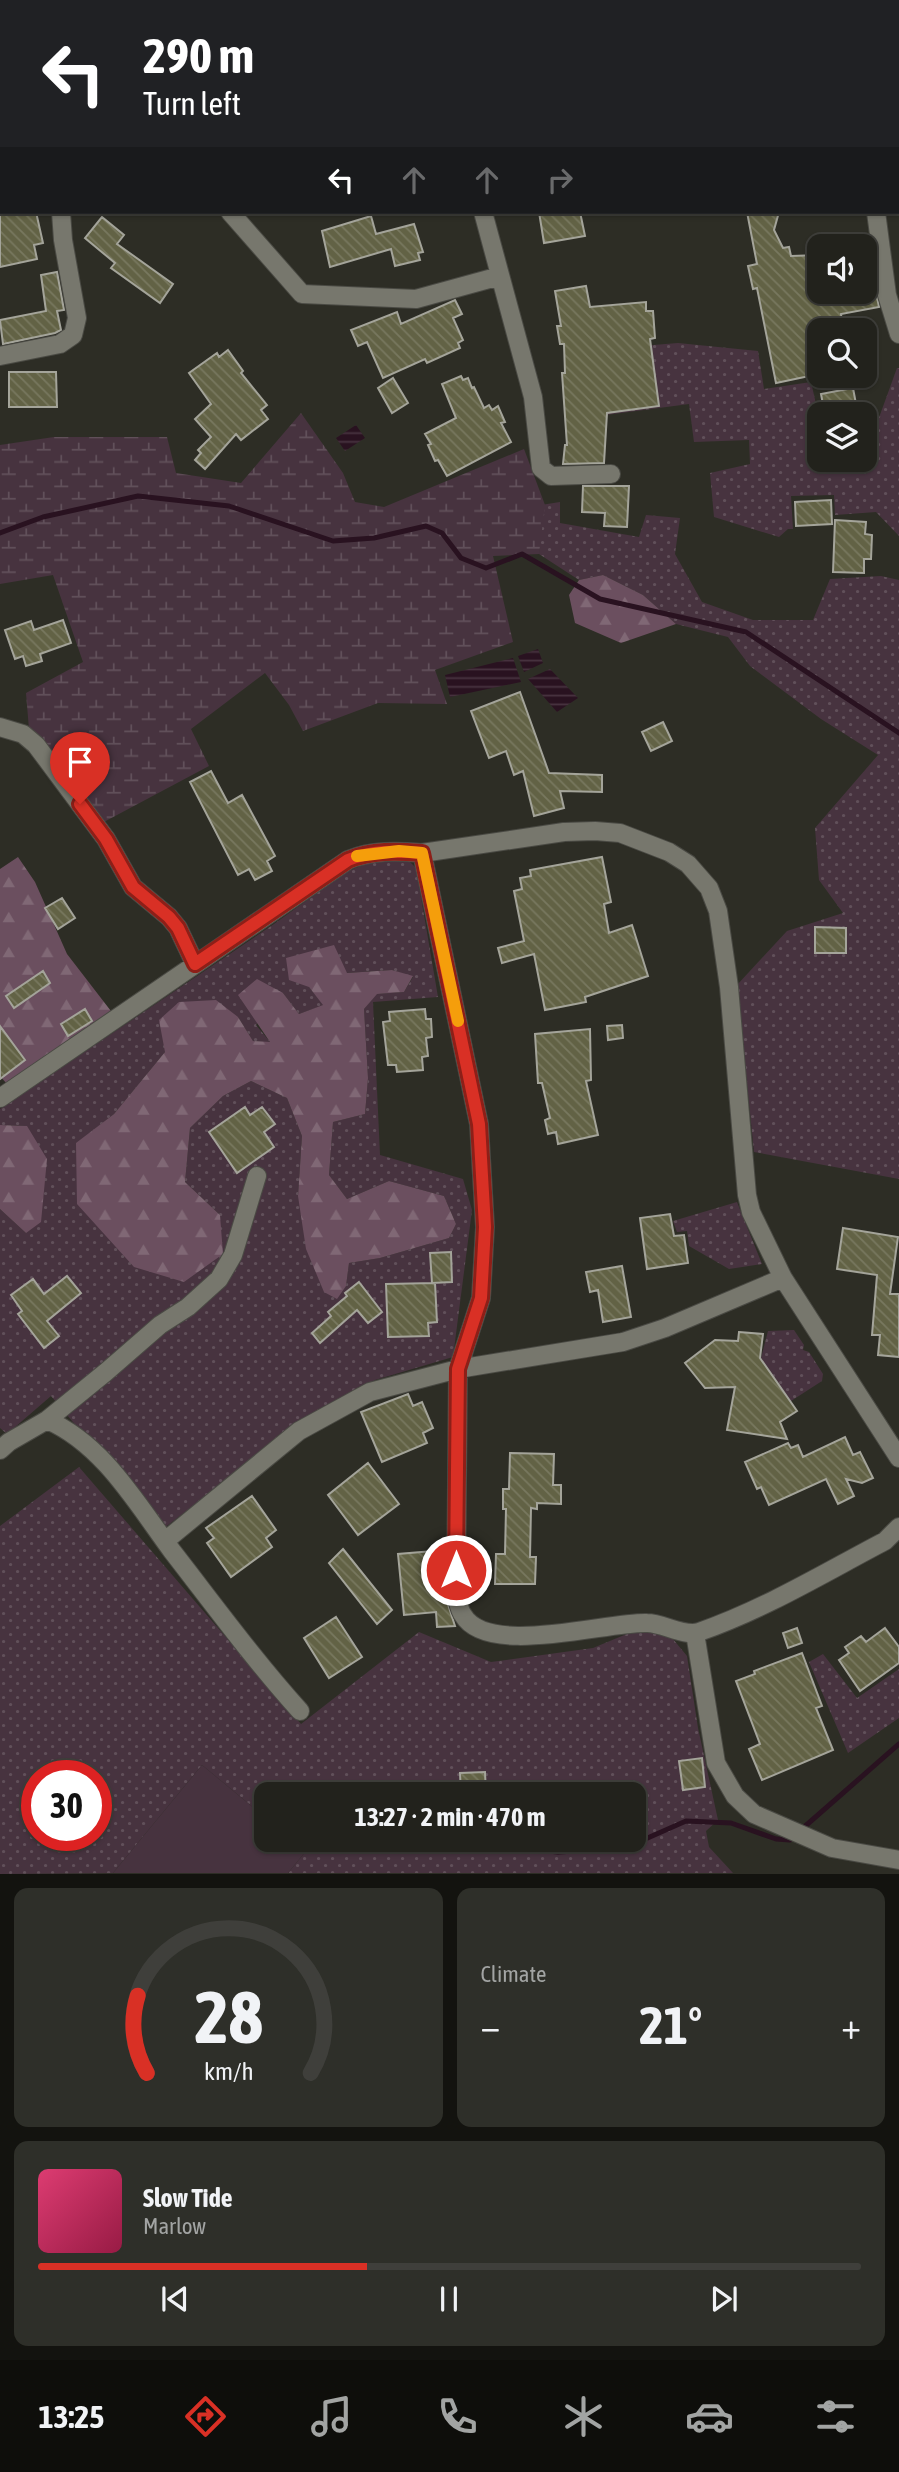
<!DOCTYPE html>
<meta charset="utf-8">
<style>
:root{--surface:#22221c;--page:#2e2f29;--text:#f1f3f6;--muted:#a2a4a3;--line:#3f3f3b;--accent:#d93025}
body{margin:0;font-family:"Asap Condensed",sans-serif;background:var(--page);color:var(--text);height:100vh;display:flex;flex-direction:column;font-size:26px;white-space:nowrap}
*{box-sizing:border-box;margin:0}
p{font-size:23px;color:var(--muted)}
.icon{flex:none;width:38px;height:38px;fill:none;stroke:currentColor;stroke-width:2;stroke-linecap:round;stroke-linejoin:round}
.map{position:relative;height:1874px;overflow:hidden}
.panel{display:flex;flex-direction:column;gap:14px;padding:14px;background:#13130f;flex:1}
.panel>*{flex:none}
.top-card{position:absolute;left:0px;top:0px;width:900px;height:214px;box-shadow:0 2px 5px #0004,0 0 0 2px var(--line);background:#202124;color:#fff;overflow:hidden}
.buttons{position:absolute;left:807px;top:234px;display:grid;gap:14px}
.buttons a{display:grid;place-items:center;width:70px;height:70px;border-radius:14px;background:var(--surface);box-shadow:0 2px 5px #0004,0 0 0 2px var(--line);font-size:35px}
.speed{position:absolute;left:21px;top:1760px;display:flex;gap:14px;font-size:35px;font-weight:700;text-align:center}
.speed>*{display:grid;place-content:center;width:91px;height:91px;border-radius:50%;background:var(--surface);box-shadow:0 2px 5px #0004,0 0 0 2px var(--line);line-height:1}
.speed .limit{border:10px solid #d22;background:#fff;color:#111}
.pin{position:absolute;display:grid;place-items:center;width:60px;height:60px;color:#fff;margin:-72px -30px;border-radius:50% 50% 50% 0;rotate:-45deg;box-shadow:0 0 7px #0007}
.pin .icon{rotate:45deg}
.me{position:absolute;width:77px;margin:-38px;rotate:0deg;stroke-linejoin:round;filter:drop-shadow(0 0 5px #0008)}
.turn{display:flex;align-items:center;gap:24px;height:147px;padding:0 28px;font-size:32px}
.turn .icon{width:91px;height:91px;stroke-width:2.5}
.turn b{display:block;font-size:49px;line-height:60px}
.lanes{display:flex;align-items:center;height:66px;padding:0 28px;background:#0003;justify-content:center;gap:35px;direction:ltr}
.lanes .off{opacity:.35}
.big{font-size:52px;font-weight:700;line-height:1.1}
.panel .card{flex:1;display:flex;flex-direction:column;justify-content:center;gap:10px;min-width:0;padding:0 24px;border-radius:14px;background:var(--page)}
.panel .dial{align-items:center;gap:0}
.dial svg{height:182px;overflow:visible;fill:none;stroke:var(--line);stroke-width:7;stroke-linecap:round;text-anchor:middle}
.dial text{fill:var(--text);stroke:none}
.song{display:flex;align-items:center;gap:21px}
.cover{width:84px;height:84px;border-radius:10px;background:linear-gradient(135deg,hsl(340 70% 55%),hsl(340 70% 35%))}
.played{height:7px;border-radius:4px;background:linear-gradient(90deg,var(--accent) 40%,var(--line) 40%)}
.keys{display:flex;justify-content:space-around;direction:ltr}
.heat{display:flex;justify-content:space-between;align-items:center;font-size:38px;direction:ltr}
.panel .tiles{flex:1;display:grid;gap:14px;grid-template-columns:1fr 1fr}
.card:last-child{grid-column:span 2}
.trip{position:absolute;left:254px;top:1782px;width:392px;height:70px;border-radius:14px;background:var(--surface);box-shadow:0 2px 5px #0004,0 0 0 2px var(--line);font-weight:700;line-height:70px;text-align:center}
.dock{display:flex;height:112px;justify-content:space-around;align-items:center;background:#0e0e0b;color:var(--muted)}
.dock .icon{width:49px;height:49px}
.dock .on{color:var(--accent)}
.dock b{font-size:32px;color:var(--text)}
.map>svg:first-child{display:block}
.grass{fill:url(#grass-dots);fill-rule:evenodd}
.forest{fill:url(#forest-firs)}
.wetland{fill:url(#wetland-marsh)}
.garden{fill:#47333f}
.water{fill:url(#water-rules)}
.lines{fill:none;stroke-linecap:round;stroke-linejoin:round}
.stream{stroke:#291220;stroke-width:5}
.building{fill:url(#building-back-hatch);stroke:#a4a49a;stroke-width:2}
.street-casing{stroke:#4a4a44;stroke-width:20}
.street{stroke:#77776d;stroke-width:18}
.route-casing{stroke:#8d1f18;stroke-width:18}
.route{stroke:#d93025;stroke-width:12}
.slow{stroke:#f59e0b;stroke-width:12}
</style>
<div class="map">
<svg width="899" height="1874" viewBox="0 0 899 1874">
<defs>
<pattern id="grass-dots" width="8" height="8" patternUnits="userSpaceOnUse" patternTransform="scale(1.75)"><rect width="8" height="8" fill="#47333f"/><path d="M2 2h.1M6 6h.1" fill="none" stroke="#61505a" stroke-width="1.8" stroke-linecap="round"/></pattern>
<pattern id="forest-firs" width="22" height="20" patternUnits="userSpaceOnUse" patternTransform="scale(1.75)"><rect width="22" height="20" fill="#6b4f5f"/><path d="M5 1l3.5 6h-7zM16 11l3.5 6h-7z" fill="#806875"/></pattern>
<pattern id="wetland-marsh" width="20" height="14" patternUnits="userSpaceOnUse" patternTransform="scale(1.75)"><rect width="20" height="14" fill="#47333f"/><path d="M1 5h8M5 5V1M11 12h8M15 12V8" fill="none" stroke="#61505a"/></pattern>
<pattern id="water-rules" width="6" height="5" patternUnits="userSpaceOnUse" patternTransform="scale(1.75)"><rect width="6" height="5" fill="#291220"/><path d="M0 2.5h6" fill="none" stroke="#483440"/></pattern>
<pattern id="building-back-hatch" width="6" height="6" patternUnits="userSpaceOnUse" patternTransform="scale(1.75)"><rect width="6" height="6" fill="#626245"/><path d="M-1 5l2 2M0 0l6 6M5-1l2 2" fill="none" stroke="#78785f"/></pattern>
</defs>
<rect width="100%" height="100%" fill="#2d2d25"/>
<path class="grass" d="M678,343L758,351L764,389L811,382L819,417V460H864L865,449L868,448L897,368H899V536L876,512L835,515L834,495L791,496L793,529H788L779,537L714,517L710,473L750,464L749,440L694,442L689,404L606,415L604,349Z
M560,502V523L639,537L646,515L680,518L675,554L702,602L753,620H813L830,579L881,576L899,580V1179L754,1152L737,985L787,931L843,913L819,880L815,828L878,755L821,719L750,666L728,637L676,624L643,595L603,575L579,580L539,554L541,505Z
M377,859H407L416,868L438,997L373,1002L380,1155L463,1179L472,1210L453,1357L375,1380L273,1444L163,1529L51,1396L7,1434L0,1428V1209L26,1233L27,1126L0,1125V1109L274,924L346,872ZM392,970L413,977L404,992L376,994L364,1009L368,1078L365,1114L333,1122L329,1175L347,1199L389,1181L444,1196L456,1224L449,1238L380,1258L349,1263L346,1286L298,1196L302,1136L287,1098L251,1081L223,1096L190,1128L185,1182L220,1215L76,1144L114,1114L165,1052L238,1017L253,1041L271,1043L256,1025L283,993L299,1014L324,1005L309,987L346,973Z
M737,1202L762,1264L729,1269L689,1246L687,1231L677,1232L673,1221Z
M794,1330L804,1345L803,1350L809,1352L823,1374L822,1381L791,1401L761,1358L768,1331Z
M79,1467L301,1724L419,1632L491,1662L593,1648L634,1631L668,1633L687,1656L698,1728L718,1820L706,1831L709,1847L733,1873H288L306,1851L292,1839H634V1794H266V1818L202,1765L113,1873L0,1874V1526ZM37,1776H96V1836H37Z
M823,1654L857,1698L899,1669V1718L848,1753L809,1662Z"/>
<path class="forest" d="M603,575L643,595L676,624L621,643L575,623L569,595L579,580Z
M18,857L35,882L67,954L114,1015L7,1084L0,1076V869Z
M334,945L347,973L392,970L413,976L404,992L377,994L364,1009L368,1078L365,1114L333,1122L329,1175L347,1199L389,1181L444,1196L456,1224L449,1238L380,1258L349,1263L346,1286L337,1299L324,1292L306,1249L298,1196L302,1136L287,1098L251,1081L223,1096L190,1128L185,1182L220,1215L223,1254L184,1282L134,1267L77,1204L76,1143L114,1114L165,1052L159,1020L179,1002L216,1000L238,1017L253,1041L270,1042L238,995L257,979L283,993L299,1014L323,1005L309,987L289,980L286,958Z
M0,1125L27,1126L47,1159L41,1222L26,1233L0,1209Z"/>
<path class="wetland" d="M301,413L343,473L355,502L384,507L524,449L545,505L539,554L493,556L513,642L435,670L447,704L378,703L303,731L289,705L265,673L191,729L209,766L102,823L29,729L26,693L83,662L53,575L0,584V445L54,437H167L176,473L241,483Z"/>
<path class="garden" d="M202,1765L266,1818V1839H292L306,1851L288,1873H113Z"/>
<path class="water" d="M356,425L365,438L345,451L336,438Z
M538,649L543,663L524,672L518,656Z
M513,658L521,682L450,697L445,675Z
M550,669L578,698L557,712L528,679Z"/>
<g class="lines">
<path class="stream" d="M0,533L43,517L138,496L229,506L333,541L374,538L426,526L442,533L461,558L486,568L522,554L600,599L746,632L899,733
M803,1828L899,1744
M493,1845L558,1852L625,1848L686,1821L731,1823L776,1839L790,1840"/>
</g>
<path class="building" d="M0,212H36L43,243L34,245L37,259L0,267Z
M539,212H580L585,236L544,243Z
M747,212H779L774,230L783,248L789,247L791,256L819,255V292H864V283L874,282L879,307L841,314L843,331H819V374L776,383L757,288L753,289L748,266L757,264Z
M371,216L376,234L414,224L423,252L418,253L420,260L395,266L391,249L330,267L322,231Z
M102,217L124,235L117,244L173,284L160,303L111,268L115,263L85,238Z
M57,272L64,310L57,311L61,330L55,333L3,344L0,320L46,311L41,275Z
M586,286L590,307L646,302V311H653L655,338L650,339L659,406L607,413L604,463L563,464L565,445H567L562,373H565L564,344H560L557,326H561L555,291Z
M455,300L462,314L453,318L463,340L458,343L460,348L427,363L425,359L383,378L367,342L358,346L351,330L397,312L401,324Z
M228,350L243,371L241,373L267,405L261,410L268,419L241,440L236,434L205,469L195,460L201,453L198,450L211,437L195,419L211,404L189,373L217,353L219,357Z
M9,372H56L57,407H9Z
M461,376L463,380L468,378L472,388L474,387L484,408L489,405L492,410L498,406L505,422L501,423L511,442L447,476L438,460L435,461L428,445L431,444L425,434L456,418L442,384Z
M393,378L408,403L392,413L378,388Z
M853,388L858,415H825L821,394Z
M583,486H629L627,527L604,526L605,513L582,512Z
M831,500L832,524L796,526L795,502Z
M835,520L866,522L865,534L872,535L871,559H864V573L833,572Z
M63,620L71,643L40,654L42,661L26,666L23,656L15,659L5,630L31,621L34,630Z
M520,692L549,773L602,775V792L560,791L564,808L534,816L523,771L514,775L506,751L489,758L471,711Z
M663,722L672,741L651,751L642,732Z
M211,771L228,803L242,795L275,856L267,861L272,871L255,880L249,869L238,875L190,782Z
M602,857L611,902L604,904L609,933L632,925L648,976L585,997L586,1002L545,1010L534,954L502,963L498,948L524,941L514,891L522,889L520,878L531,876L530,870Z
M62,898L75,918L58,929L45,908Z
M815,927L846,928V953H815Z
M43,971L50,983L14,1008L6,996Z
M85,1009L92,1021L68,1036L61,1024Z
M425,1009L426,1019H431L432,1037L426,1038L428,1056L422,1057L423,1070L397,1072L396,1065H388L383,1022L390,1021L389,1012Z
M622,1025L623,1038L608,1040L607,1026Z
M0,1026L25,1060L0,1079Z
M590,1029L591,1080L586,1081L598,1135L558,1144L556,1132L548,1134L545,1120L550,1118L542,1083H538L535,1034Z
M245,1107L250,1115L262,1107L275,1124L264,1132L274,1147L237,1173L209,1132Z
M670,1214L674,1236L684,1235L688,1263L647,1269L640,1218Z
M843,1228L898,1237L890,1294H899V1357L878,1355L880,1335H872L877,1275L837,1269Z
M451,1252L452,1282L432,1283L430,1253Z
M622,1266L631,1317L603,1322L598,1290L590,1292L586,1272Z
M67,1276L81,1293L47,1321L59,1336L44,1348L18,1314L22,1311L11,1295L33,1279L44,1294Z
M359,1282L382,1312L368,1323L357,1310L320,1343L312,1333L331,1316L328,1312L347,1296L345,1293Z
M435,1283L437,1322L428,1323L429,1336L388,1337L386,1284Z
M739,1332L763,1334L760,1358L797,1411L780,1422L787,1439L727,1430L735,1387L705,1388L685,1363L715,1340L738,1341Z
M408,1394L413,1406L422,1402L433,1428L423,1433L427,1443L382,1462L361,1412Z
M845,1437L853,1455L860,1452L873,1478L862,1483L846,1479L854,1496L838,1504L826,1479L769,1505L761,1487L757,1489L745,1462L788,1443L791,1448L798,1445L803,1457Z
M510,1453L554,1454L553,1485H561V1504L537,1503V1509L531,1508L530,1557H536L535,1584H495L496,1554H505L506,1509H503V1489H509Z
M368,1463L399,1504L358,1535L328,1495Z
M252,1496L276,1530L266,1538L272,1547L231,1577L207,1543L214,1538L206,1528Z
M343,1549L392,1610L377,1624L329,1563Z
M445,1550V1595L455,1626L437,1627L436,1612L404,1615L398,1554Z
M336,1617L362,1657L329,1678L304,1638Z
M797,1628L802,1643L788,1648L783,1633Z
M885,1628L899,1647V1663L860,1691L839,1660L849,1653L845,1647L861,1636L866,1642Z
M802,1653L822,1706L816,1708L833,1750L762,1780L749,1749L760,1744L736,1681L755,1674L754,1671Z
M702,1758L705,1787L683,1790L679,1761Z
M485,1772L486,1794H461L460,1773Z"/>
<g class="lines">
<g class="street-casing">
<path id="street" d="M46,0L48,2
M246,0L247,2
M425,0V2
M647,0V2
M833,0L834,2
M230,212L302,294L416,299L500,276
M483,212L533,397L541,468L551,476L611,474
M876,212L887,295L899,334
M0,356L60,344L73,335L77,318L63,240L61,212
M0,727L23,734L36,745L106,839L133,887L169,917L178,928L195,964
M422,853L479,1124L485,1227L481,1298L458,1369L456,1595C458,1601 459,1610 463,1615C488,1658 609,1621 647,1623C663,1623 684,1637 699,1632C765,1609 824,1573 885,1541L899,1527
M0,1098L348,860C372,850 397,851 422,853L564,832L595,831L620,833L669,852L688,864L709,888L718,911L729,987L747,1195L751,1212L783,1278L899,1458
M47,1420C103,1444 137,1504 172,1551C214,1605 254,1660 300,1711
M0,1450L9,1442L47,1420L106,1372L160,1325L188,1307L219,1279L233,1255L257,1176
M165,1541L299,1431L370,1392L458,1369L623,1342L665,1328L783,1278
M695,1633L716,1763L735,1796L754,1814L832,1848L899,1860"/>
</g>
<use href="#street" class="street"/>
</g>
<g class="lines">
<g class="route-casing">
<path id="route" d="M80,804L106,839L133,887L169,917L178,928L195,964L348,860C372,850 397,851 422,853L479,1124L485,1227L481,1298L458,1369L456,1570"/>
</g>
<use href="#route" class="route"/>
<path class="slow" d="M357,856L399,851L422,853L458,1021"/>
</g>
</svg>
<div class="buttons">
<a><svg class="icon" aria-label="sound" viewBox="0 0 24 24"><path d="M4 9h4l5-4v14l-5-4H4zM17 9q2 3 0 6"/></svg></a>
<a><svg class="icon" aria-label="search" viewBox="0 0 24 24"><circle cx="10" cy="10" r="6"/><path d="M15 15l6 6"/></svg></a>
<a><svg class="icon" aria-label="layers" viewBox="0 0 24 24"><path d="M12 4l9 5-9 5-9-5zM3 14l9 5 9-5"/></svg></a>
</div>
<div class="speed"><div class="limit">30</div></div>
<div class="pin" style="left:80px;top:804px;background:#d93025"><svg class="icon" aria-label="arrive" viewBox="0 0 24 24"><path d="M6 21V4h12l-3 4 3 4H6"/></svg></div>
<svg class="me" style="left:456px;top:1570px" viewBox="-20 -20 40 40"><circle r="17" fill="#d93025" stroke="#fff" stroke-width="3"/><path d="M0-11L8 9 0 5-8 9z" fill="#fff"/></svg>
<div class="trip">13:27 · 2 min · 470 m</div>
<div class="top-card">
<div class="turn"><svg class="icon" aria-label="left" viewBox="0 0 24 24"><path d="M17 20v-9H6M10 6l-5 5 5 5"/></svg><div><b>290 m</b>Turn left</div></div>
<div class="lanes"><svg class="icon" aria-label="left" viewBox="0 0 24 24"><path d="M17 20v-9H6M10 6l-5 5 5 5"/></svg><svg class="icon off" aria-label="ahead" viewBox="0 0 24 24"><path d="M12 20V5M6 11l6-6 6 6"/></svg><svg class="icon off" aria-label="ahead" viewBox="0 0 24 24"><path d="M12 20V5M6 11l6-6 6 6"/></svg><svg class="icon off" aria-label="right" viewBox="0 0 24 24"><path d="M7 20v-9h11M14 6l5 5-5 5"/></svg></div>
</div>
</div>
<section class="panel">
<div class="tiles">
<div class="card dial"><svg viewBox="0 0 100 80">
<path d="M14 69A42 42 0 1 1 86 69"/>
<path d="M14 69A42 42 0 0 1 10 35" stroke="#d93025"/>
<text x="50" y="56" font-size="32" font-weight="700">28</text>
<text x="50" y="72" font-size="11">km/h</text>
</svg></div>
<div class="card"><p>Climate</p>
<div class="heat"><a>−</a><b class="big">21°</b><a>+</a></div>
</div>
<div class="card">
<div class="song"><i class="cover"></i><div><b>Slow Tide</b><p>Marlow</p></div></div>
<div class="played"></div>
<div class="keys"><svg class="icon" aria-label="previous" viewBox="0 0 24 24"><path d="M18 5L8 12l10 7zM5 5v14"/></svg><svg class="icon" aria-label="pause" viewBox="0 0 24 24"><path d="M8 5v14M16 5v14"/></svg><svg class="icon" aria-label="next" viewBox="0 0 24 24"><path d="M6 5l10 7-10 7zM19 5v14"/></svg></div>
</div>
</div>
</section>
<nav class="dock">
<b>13:25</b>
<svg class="icon on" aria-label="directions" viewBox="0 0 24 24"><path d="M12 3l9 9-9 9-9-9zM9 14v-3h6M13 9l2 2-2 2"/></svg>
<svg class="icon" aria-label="music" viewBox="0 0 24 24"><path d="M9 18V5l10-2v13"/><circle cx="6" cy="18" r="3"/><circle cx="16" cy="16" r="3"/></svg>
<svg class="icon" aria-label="phone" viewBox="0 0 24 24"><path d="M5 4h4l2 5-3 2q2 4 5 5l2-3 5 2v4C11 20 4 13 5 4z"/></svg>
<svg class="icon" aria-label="climate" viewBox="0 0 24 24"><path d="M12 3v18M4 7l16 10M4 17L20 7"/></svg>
<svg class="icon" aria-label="car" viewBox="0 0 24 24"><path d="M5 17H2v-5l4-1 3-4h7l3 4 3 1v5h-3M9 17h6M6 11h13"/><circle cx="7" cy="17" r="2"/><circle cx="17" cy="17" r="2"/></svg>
<svg class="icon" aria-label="filters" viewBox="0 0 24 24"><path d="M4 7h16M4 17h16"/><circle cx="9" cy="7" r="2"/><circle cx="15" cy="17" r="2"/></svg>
</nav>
